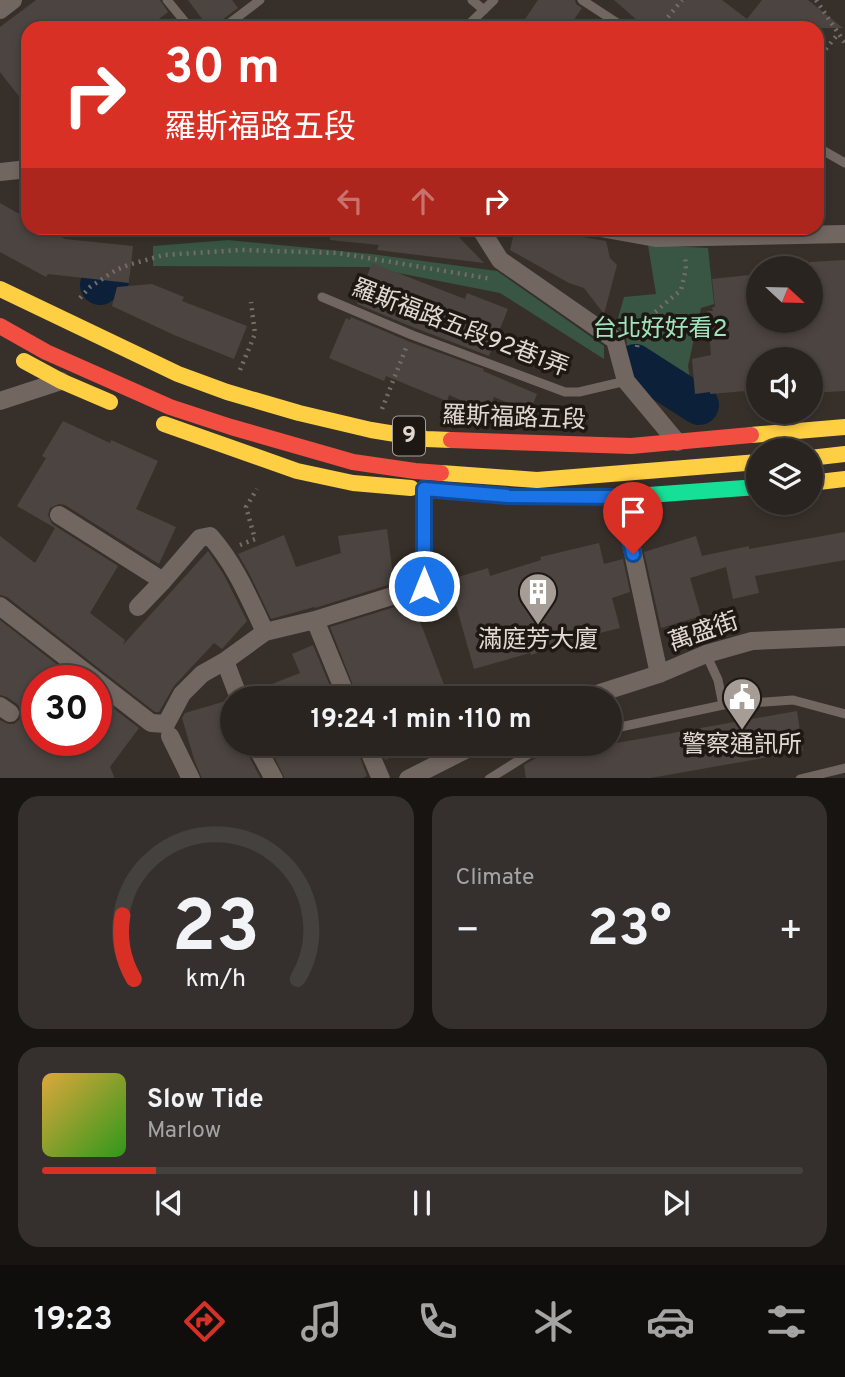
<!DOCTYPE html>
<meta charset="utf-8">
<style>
:root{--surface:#292420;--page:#35302d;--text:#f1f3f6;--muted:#a5a4a5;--line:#45413e;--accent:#d93025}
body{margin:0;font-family:Overpass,"Noto Sans TC",sans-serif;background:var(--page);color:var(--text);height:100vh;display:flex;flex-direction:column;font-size:26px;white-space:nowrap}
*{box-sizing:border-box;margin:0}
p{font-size:23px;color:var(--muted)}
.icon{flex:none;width:38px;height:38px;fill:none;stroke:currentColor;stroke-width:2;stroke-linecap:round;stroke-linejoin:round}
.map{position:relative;height:778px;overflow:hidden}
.details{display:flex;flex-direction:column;gap:18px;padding:18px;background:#171412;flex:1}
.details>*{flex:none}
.top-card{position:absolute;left:21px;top:21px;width:803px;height:214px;border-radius:21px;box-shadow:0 4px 10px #0003,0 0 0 2px var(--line);background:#d93025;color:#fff;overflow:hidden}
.needle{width:46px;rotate:112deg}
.tools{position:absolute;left:746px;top:256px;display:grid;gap:14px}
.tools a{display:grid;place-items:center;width:77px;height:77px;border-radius:50%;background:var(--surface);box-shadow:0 4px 10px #0003,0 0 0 2px var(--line);font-size:35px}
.speed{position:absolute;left:21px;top:665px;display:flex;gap:14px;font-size:35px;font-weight:700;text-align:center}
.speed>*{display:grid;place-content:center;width:91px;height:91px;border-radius:50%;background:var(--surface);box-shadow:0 4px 10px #0003,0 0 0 2px var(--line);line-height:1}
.speed .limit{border:10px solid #d22;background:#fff;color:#111}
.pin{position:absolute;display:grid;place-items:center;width:60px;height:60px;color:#fff;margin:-72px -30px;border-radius:50% 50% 50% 0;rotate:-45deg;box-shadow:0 0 7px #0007}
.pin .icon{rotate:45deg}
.me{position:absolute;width:77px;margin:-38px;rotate:0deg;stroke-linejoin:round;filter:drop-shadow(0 0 5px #0008)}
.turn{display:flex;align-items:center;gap:24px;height:147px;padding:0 28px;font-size:32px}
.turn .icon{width:91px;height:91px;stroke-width:2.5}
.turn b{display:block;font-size:49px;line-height:60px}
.lanes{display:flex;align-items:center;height:66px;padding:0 28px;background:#0003;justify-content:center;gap:35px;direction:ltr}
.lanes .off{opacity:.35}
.big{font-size:52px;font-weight:700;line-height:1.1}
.details .card{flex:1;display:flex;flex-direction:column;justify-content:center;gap:10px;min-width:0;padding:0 24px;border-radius:21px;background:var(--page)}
.details .dial{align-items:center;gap:0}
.dial svg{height:182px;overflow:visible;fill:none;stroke:var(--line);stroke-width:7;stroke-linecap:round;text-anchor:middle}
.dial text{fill:var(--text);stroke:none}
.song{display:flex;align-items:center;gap:21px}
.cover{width:84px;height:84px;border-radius:10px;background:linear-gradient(135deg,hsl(40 70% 55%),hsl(110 70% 35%))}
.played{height:7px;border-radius:4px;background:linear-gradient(90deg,var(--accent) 15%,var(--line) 15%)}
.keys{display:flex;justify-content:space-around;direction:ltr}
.heat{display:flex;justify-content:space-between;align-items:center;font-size:38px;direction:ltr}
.details .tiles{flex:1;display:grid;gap:18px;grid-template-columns:1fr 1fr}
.card:last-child{grid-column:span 2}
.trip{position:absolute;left:220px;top:686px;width:402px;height:70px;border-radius:35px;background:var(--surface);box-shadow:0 4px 10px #0003,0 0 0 2px var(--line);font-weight:700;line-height:70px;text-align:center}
.menu{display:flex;height:112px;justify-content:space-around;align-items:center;background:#100e0d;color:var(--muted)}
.menu .icon{width:49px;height:49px}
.menu .active{color:var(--accent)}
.menu b{font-size:32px;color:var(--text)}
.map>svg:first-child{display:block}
.green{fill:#385643}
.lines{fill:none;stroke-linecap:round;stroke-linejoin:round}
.river{stroke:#0c2139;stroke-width:40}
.building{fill:#4b4440}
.path{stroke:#756c67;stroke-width:4.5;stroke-dasharray:2 5;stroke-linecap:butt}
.lane{stroke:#726661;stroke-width:9}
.street{stroke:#726661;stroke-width:18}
.fast{stroke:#16e098;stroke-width:16}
.slow{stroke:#ffcf43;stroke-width:16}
.jam{stroke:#f24e42;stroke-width:16}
.route-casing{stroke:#114b97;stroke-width:18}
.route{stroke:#1a73e8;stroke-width:12}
.labels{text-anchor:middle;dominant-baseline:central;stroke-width:7;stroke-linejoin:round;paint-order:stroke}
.shield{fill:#1e1814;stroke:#a69e99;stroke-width:2}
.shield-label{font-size:23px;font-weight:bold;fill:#e1d8d2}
.street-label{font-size:24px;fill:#e1d8d2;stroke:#1e1814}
.park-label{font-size:24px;fill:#a0e4bc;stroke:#1e1814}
.poi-label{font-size:24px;fill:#e1d8d2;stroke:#1e1814}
</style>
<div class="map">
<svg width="845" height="779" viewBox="0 0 845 779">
<rect width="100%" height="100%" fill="#37302a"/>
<path class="green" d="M228,240L371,254L497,271L604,346V359L500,293L368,267L153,266V246Z
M648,245L708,248L714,304L701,308L688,366L690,380L642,362L629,363L626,336L612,324L618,318L624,297L656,294Z"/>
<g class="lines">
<path class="river" d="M100,285L110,277
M635,364L699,405"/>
</g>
<path class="building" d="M36,0H160L168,12L147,28H28V108L0,72V27Z
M188,0H232L238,8L219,22L216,28H209Z
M538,0H575L576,4L582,8L568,28H519Z
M614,0H722L747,19L762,0H808L843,28H646Z
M0,203L28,219V228H44L65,239L133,246L129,283L48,274L46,277L0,252Z
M330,228H455V233L484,263L377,250L379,245L330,240Z
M515,228H528L606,241L610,258L617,265L604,314L584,288L569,283L510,250Z
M845,260V391L810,393V359H758V390L710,394V392L695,394L692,359L711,355L707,311H713L712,307H715L712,279L758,274V320H810V262Z
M372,263L465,299L467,293L508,309L489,356L415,328L357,304Z
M152,284L184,297L182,301L247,326L234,359L174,335L112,306L117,287Z
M351,317L410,342L484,369L483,371L537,394L530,412L494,397L488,412L449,395L447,401L386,376L384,381L329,358L346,318L350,320Z
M63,421L110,443L111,440L158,461L136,509L176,527L159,564L65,505L59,504L50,508L48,515L52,524L118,566L90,613L125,640L123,645L208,551L224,575L247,621L222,649L214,643L174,686L159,712H155L7,597L0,595V536L35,563L55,528L17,506L46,458L42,456Z
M387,529L394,583L315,608L314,607L271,619L251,577L238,554L284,535L296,567L341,553L338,536Z
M845,532V560L755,576L759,593L733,599L726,567L690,578L701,616L661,628L644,552L696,536L702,556L749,546V549Z
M599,543L604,564L623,559L630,592L612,598L620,628L559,643L560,646L531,655L530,653L474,669L456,605L418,616L449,698H358L330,627L427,597L436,592L435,584L488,568L490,576L541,560L540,557Z
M0,620L78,681H37V740H96V695L139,728L110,767L115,779H0V720L8,724H14L20,719L21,713L20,708L17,704L7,697L0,695Z
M313,645L335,698H250L249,693L300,673L292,654Z
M226,701L233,725V744H244L245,749L261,779H202L194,759L182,718L185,713Z
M797,711L803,751L645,779H526L524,765L538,757Z
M268,744H355L367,776L360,779H285Z
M378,744H425L385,760Z"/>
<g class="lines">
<path class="path" d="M816,0L845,43
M659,28L682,0
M817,60L838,34
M80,298L90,287L116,270L128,265L164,255L241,250L338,253L492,279
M637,347L641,324L681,290L686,269L685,256
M240,370L255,334L251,302
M382,409L406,348
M240,545L255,539L246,507L257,489"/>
<path class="lane" d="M167,0L190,28
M472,0L484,10
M582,0L625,28
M223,28L260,0
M465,28L494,0
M817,147L845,163
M322,297L412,335L565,392H579L626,381
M706,654L718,680L723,705
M611,729L723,705L793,700L845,714
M489,779L545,744
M800,779L845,768"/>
<path class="street" d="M0,10L13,0
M0,172L28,169
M480,228L500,260L615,340L626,381L677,442
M600,228L656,238L845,234
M0,401L61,381
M621,497L659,674
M59,515L163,581
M0,606L151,723L166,724L182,694L202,674L225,661L265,632L315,620L424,586V489
M138,607L163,581L200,538L210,536C235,564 249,598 265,632
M315,620L347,698
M225,661L239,698
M584,698L659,674L706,654L752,641L845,637
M0,706L10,713
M170,736L191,779
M255,744L274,779
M366,744L381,779
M408,779L477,744"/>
<path class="fast" d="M539,496L621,497L758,487"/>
<path class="slow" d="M0,289L178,374L227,392L299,413L371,430L426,439L451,440
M24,361L61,381L110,402
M164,424L297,471L353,483L411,488
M751,435L845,427
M810,458L845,454
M441,473L537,480L758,462
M810,483L845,479"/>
<path class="jam" d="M0,326L46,352L170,407L231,427L353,462L415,471L441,473
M451,440L631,446L751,435"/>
</g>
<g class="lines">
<g class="route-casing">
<path id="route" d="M424,586V489L508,496L621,497L633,554"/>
</g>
<use href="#route" class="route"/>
</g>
<defs>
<g id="building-pin" transform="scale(2.0125)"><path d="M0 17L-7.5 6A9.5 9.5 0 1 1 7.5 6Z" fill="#a69d97" stroke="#1e1814"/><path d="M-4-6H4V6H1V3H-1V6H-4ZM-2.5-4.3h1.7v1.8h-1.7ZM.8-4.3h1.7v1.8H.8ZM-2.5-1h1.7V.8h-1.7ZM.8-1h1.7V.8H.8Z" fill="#fff"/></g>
<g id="civic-pin" transform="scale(2.0125)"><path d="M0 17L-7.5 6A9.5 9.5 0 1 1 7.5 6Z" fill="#a69d97" stroke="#1e1814"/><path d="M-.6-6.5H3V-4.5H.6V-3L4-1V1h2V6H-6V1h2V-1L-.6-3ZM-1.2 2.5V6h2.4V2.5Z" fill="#fff"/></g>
</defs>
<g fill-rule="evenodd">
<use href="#building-pin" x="538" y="592"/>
<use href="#civic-pin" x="742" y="697"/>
</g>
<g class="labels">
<rect class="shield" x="393" y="416.5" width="32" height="39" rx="5"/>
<g class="shield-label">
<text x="409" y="436">9</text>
</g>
<g class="street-label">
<text transform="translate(460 329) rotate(21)">羅斯福路五段92巷1弄</text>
<text transform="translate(514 419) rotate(2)">羅斯福路五段</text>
<text transform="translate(704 633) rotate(-19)">萬盛街</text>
</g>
<g class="park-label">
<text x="660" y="330">台北好好看2</text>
</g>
<g class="poi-label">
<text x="538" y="641">滿庭芳大廈</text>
<text x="742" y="746">警察通訊所</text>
</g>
</g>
</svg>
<div class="tools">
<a><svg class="needle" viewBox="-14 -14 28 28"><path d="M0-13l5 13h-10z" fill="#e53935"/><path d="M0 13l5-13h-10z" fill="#a5a4a5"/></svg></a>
<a><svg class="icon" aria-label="sound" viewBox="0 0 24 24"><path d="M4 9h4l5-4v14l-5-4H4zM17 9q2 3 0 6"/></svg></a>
<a><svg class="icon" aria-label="layers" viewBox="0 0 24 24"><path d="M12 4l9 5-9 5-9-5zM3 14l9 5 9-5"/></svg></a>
</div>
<div class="speed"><div class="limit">30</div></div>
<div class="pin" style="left:633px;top:554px;background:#d93025"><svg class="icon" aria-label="arrive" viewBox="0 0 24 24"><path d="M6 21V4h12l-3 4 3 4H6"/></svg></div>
<svg class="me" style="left:424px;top:586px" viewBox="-20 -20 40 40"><circle r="17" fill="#1a73e8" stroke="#fff" stroke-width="3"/><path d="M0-11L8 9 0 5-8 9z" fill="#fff"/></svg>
<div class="trip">19:24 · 1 min · 110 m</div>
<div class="top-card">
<div class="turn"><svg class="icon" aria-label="right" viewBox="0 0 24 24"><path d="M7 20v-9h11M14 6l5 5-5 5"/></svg><div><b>30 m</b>羅斯福路五段</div></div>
<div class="lanes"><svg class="icon off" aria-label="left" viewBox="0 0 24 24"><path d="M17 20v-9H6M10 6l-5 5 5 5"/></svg><svg class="icon off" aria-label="ahead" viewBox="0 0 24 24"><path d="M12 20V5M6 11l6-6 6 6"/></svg><svg class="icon" aria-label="right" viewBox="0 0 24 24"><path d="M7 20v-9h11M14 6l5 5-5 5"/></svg></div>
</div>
</div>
<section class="details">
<div class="tiles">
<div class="card dial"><svg viewBox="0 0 100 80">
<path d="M14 69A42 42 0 1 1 86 69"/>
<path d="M14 69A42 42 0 0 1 9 41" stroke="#d93025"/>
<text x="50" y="56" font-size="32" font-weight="700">23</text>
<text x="50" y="72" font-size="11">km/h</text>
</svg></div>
<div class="card"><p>Climate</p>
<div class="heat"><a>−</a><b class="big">23°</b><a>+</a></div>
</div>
<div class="card">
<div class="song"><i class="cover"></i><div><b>Slow Tide</b><p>Marlow</p></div></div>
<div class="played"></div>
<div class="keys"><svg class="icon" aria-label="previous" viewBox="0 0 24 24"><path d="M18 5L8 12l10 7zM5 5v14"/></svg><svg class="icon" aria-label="pause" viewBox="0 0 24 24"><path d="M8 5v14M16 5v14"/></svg><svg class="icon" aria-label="next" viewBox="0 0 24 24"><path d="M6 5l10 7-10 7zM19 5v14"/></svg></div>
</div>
</div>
</section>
<nav class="menu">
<b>19:23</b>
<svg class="icon active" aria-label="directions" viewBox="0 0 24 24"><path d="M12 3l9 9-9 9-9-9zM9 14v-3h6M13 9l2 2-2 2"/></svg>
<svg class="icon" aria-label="music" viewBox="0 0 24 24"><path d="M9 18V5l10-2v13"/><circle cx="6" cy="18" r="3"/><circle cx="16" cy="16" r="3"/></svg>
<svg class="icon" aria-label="phone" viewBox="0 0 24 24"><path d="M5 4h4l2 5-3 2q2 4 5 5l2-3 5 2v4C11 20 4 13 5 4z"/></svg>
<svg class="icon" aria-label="climate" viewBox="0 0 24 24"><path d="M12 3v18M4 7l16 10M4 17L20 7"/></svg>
<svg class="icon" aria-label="car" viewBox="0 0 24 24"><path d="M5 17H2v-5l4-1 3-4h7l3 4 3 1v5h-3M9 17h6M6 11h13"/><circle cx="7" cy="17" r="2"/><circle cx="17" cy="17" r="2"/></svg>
<svg class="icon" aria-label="filters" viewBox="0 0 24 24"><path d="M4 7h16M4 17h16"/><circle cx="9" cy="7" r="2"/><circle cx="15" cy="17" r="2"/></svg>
</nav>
